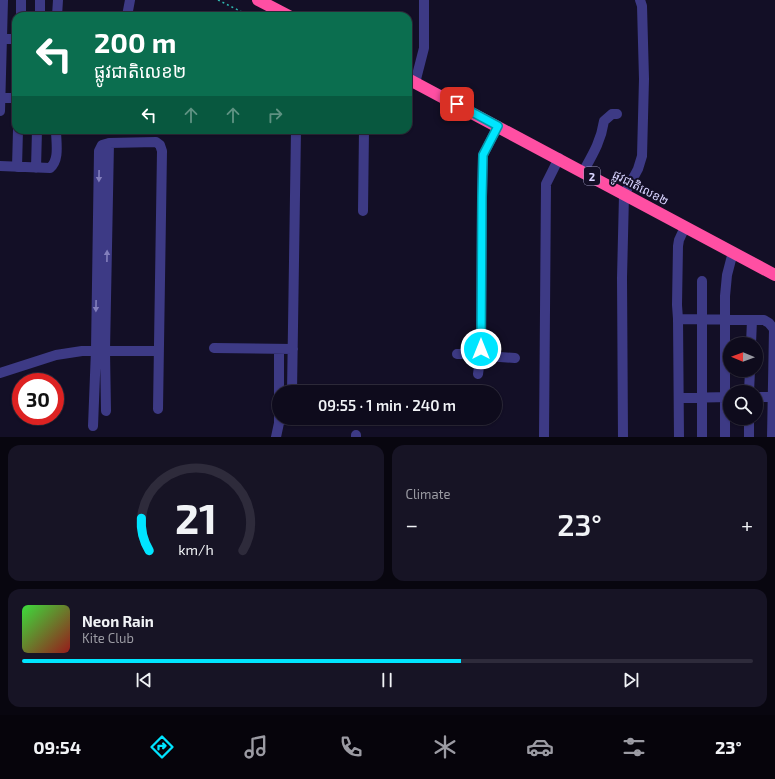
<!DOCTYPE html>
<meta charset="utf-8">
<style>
:root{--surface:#0e0b1c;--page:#171425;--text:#f1f3f6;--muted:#9b9ba3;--line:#2e2b3b;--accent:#00e5ff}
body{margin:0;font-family:"Exo 2","Noto Sans Khmer",sans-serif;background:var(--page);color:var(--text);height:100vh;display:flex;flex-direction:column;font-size:15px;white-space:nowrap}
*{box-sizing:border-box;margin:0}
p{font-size:13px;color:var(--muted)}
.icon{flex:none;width:22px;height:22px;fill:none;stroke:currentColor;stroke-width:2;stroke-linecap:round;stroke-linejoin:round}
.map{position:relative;height:437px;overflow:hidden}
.panel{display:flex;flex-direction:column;gap:8px;padding:8px;background:#08060f;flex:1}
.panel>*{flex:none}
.banner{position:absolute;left:12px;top:12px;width:400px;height:122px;border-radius:12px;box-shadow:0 1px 3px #0004,0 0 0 1px var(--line);background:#0b6e4f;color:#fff;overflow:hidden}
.needle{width:26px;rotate:271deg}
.controls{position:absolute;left:723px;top:337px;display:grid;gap:8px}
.controls a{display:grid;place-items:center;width:40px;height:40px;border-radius:50%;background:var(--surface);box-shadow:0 1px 3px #0004,0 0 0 1px var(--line);font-size:20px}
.speed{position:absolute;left:12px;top:373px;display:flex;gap:8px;font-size:20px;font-weight:700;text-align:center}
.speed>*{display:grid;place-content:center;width:52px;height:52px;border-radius:50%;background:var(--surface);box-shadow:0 1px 3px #0004,0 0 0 1px var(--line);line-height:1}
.speed .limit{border:6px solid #d22;background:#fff;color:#111}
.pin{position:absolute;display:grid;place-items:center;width:34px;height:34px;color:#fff;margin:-17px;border-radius:8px;box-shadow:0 2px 6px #0006}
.me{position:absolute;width:44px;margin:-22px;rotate:0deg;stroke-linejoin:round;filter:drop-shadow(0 0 3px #0008)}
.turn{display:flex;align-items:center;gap:14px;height:84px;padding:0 16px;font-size:18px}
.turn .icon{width:52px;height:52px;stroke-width:2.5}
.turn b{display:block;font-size:28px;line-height:34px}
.lanes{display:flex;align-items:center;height:38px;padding:0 16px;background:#0003;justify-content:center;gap:20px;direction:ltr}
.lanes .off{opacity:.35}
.big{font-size:30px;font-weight:600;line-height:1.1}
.panel .tile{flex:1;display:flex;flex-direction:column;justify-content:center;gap:6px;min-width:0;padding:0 14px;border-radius:12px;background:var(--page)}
.panel .dial{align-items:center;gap:0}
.dial svg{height:104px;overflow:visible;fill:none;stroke:var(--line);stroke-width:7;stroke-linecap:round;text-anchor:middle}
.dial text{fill:var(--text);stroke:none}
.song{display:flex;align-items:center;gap:12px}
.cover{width:48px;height:48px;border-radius:6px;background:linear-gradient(135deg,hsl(120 70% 55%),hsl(0 70% 35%))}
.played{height:4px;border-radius:2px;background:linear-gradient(90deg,var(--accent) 60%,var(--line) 60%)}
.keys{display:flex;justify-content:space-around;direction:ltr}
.heat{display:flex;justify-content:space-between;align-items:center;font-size:22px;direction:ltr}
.panel .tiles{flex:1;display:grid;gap:8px;grid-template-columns:1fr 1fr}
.tile:last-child{grid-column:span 2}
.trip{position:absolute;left:272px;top:385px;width:230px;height:40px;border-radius:20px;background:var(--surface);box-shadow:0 1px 3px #0004,0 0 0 1px var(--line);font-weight:600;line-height:40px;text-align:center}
.menu{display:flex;height:64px;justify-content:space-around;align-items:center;background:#06040b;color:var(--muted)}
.menu .icon{width:28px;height:28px}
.menu .on{color:var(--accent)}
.menu b{font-size:18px;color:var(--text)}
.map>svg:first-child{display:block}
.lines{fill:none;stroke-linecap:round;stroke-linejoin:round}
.path{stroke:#2fb8b0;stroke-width:1.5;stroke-dasharray:2 3;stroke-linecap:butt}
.minor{stroke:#3d3a85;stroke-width:10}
.highway{stroke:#ff4fa3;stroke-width:12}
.oneway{fill:#837fbc}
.route-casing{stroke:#0095a6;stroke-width:10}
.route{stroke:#00e5ff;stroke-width:7}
.labels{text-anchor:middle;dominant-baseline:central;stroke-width:4;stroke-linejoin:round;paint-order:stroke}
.shield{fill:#130f26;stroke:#9e99be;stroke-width:1}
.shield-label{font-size:11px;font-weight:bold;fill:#d9d4ff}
.street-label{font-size:12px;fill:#d9d4ff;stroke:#130f26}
</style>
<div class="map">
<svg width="775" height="437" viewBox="0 0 775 437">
<rect width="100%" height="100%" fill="#130f26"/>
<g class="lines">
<path class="path" d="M218,0L250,16"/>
<path class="minor" d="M21,16V0
M40,16V0
M57,16L58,0
M127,16L130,0
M0,39H16
M415,83L424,48V0
M0,98H16
M0,111L3,0
M0,166L50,168C60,160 56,142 56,130
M17,167L18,130
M36,168L37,130
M583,172C593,154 601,141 604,121L612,114H617
M363,211L364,130
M702,281V437
M678,319L677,305L678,246L679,240L685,227
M751,344L752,320
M214,348L293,349
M457,354H476
M486,356L515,358
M0,373L56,355L82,351H159
M478,374L480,360L477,358L476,354L478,351L481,349L482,197L483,155L498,126
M292,392L296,130
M749,392L750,370
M756,397H773
M679,398L730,397
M106,411L105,351L109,143
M749,418V437
M279,423V349
M93,426L96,350L99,151L102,145L109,143L156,142L160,145L162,151L158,409
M356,435V437
M276,437L279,423L283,419
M544,437L546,184L559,158
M623,437L622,278L624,195L638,169L642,156L644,79L642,6L640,0
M679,437L678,319L764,320L769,323L774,329L772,437
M725,437V296L727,275L733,252"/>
<path class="highway" d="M258,0L289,16
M408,79L775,275"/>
</g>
<defs><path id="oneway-solid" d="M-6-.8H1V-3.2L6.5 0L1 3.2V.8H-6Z"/></defs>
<g class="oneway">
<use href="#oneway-solid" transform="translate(99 176) rotate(91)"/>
<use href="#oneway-solid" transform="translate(107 256) rotate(-89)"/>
<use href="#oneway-solid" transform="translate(96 306) rotate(91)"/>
</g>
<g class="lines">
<g class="route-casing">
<path id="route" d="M457,104L498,126L483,155L482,197L481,349"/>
</g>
<use href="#route" class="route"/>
</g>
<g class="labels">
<rect class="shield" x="584" y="167" width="16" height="18" rx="3"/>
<g class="shield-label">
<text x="592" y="176">2</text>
</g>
<g class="street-label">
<text transform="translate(641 187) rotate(28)">ផ្លូវជាតិលេខ២</text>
</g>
</g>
</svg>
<div class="controls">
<a><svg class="needle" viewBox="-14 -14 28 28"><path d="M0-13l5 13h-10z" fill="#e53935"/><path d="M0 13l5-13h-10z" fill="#9b9ba3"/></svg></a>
<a><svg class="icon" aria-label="search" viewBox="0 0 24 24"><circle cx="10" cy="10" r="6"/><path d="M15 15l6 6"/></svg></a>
</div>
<div class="speed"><div class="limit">30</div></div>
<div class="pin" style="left:457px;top:104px;background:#d93025"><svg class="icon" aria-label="arrive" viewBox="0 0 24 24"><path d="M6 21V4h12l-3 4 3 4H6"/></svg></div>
<svg class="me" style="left:481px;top:349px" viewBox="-20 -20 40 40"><circle r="17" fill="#00e5ff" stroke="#fff" stroke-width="3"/><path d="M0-11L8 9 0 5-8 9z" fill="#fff"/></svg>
<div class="trip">09:55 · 1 min · 240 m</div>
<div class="banner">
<div class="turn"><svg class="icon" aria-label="left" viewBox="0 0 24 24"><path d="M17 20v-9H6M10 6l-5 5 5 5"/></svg><div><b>200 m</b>ផ្លូវជាតិលេខ២</div></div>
<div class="lanes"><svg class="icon" aria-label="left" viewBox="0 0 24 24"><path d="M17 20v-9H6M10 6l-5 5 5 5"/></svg><svg class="icon off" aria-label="ahead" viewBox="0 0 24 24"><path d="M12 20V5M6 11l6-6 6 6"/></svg><svg class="icon off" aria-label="ahead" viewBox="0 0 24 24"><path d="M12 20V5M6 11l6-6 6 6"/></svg><svg class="icon off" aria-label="right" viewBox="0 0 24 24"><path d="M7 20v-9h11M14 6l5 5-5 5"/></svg></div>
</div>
</div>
<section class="panel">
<div class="tiles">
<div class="tile dial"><svg viewBox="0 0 100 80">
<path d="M14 69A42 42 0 1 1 86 69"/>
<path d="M14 69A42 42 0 0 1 8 44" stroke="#00e5ff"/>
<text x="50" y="56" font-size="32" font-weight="700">21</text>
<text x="50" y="72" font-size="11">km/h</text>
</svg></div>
<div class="tile"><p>Climate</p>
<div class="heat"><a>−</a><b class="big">23°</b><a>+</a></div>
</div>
<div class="tile">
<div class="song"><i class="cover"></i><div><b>Neon Rain</b><p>Kite Club</p></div></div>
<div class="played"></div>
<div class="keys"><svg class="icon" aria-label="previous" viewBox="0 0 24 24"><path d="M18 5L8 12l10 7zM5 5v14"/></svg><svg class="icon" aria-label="pause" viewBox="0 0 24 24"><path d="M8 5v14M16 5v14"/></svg><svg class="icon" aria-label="next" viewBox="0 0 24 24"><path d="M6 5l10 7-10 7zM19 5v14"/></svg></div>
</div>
</div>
</section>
<nav class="menu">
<b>09:54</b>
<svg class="icon on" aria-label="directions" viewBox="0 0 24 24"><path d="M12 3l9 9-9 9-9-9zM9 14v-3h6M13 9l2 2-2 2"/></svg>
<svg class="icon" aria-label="music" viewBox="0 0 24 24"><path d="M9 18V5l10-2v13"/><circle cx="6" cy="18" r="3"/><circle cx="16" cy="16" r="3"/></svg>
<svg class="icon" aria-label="phone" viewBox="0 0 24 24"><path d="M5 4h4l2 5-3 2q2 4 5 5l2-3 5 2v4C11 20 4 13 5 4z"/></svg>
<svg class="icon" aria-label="climate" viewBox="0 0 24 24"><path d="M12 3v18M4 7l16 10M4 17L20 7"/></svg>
<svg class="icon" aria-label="car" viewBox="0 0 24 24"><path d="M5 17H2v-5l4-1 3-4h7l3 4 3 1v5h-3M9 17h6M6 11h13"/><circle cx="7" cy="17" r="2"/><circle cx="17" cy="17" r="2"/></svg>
<svg class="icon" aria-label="filters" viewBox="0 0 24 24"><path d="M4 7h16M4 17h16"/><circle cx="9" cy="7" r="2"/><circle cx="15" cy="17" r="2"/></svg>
<b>23°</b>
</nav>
